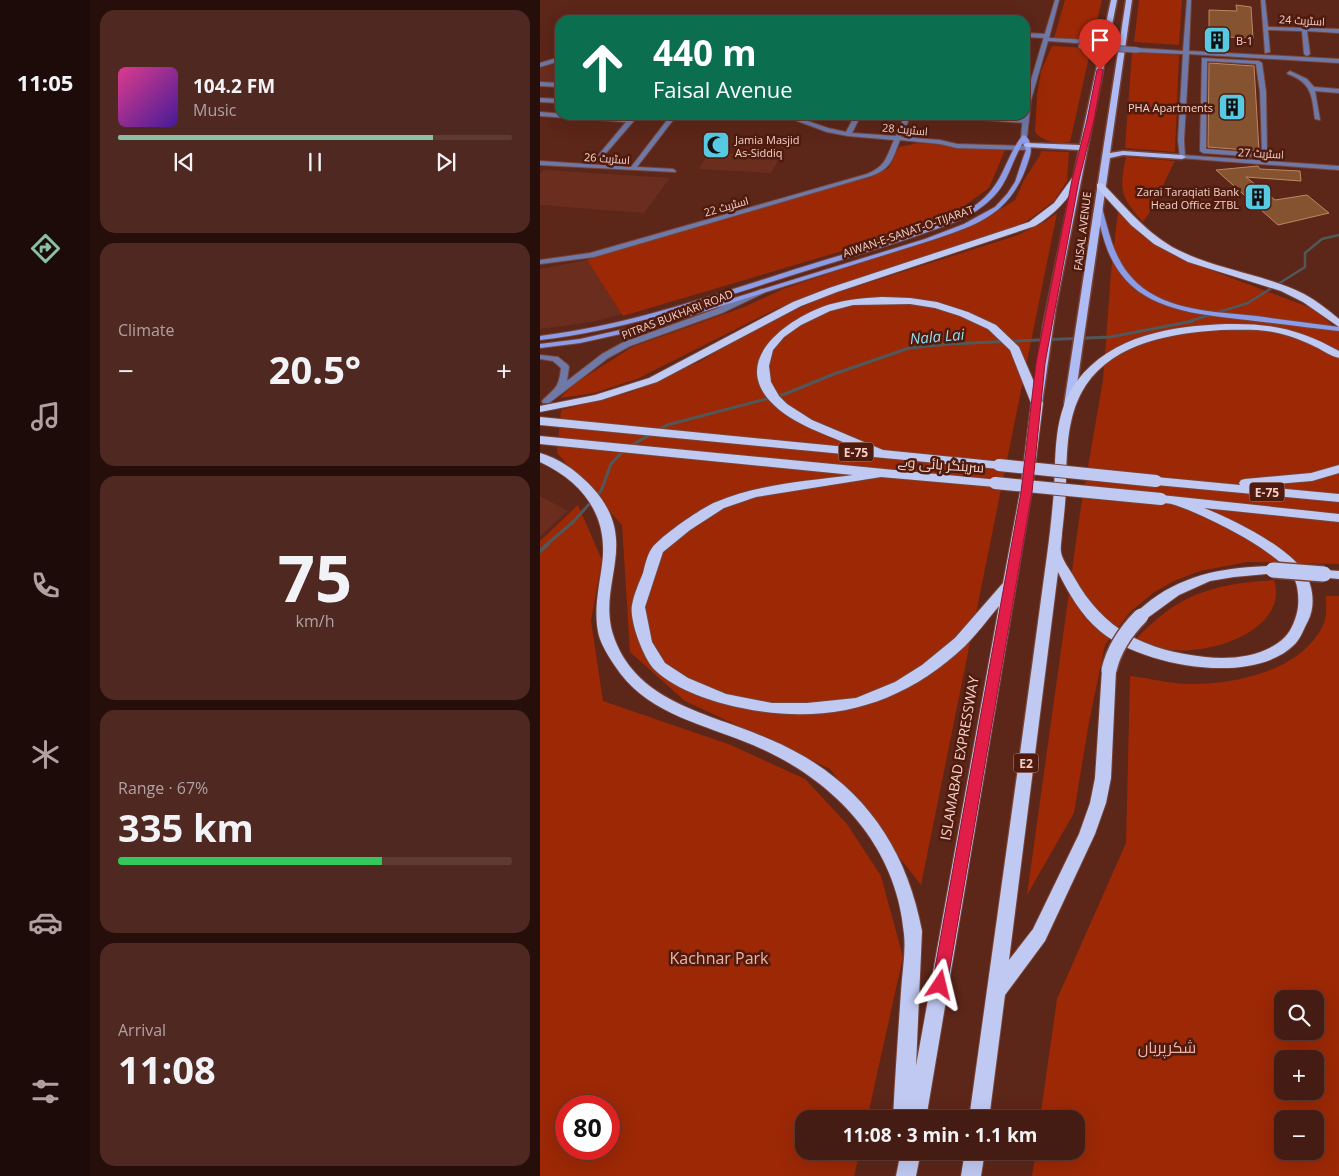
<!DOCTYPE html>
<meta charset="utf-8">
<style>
:root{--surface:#451c13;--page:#4f2921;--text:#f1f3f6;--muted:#b0a1a0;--line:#5d3a33;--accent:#8abfa5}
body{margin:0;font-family:"Open Sans",Cairo,sans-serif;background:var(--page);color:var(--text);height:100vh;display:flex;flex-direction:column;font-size:19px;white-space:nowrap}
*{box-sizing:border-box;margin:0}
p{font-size:16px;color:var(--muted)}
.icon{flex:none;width:28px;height:28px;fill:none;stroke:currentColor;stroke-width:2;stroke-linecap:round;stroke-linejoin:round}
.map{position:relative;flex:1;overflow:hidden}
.side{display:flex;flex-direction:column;gap:10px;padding:10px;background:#260f0a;width:450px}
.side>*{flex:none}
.top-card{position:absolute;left:15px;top:15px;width:475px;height:105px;border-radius:15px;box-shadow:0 5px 20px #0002,0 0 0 1px var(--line);background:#0b6e4f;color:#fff;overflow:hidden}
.controls{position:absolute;left:734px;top:990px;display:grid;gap:10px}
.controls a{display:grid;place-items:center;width:50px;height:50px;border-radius:10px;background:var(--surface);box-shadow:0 5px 20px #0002,0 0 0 1px var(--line);font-size:25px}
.speed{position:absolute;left:15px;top:1095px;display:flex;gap:10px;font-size:25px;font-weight:700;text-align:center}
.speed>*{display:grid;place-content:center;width:65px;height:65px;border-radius:50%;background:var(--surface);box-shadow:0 5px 20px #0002,0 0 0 1px var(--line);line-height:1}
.speed .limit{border:8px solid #d22;background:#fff;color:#111}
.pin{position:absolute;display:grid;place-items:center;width:42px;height:42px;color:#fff;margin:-51px -21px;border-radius:50% 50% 50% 0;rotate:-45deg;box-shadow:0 0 5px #0007}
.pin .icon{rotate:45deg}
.me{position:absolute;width:55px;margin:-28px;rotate:10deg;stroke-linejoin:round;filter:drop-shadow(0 0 4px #0008)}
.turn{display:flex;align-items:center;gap:18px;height:105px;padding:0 15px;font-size:22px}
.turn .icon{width:65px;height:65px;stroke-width:2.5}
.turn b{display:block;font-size:35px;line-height:42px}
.big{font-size:38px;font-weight:700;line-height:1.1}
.side .tile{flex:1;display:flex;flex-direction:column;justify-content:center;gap:8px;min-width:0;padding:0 18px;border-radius:15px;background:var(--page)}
.side .dial{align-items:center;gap:0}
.dial b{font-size:65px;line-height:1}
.song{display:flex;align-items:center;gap:15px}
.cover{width:60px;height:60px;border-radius:8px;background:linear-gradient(135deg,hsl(330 70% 55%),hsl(260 70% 35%))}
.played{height:5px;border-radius:2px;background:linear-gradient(90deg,var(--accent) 80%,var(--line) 80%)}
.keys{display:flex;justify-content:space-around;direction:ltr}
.heat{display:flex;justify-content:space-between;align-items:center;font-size:28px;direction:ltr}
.charge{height:8px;border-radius:4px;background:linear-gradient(90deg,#34c759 67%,var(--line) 0)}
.trip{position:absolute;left:255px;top:1110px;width:290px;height:50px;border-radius:15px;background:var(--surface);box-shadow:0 5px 20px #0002,0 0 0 1px var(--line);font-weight:700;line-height:50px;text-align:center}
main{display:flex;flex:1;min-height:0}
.menu{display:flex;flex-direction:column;width:90px;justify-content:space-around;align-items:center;background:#1c0b08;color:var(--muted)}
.menu .icon{width:35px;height:35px}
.menu .current{color:var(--accent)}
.menu b{font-size:22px;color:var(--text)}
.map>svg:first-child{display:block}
.built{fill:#6b2d1e}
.green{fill:#9c2806;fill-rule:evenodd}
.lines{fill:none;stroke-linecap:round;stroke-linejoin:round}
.stream-far2{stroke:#51585a;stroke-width:2.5}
.stream-far1{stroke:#51585a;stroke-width:3}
.stream{stroke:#51585a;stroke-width:4}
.building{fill:#855330;stroke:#bd8763}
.minor-casing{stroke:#774538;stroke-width:2}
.tertiary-casing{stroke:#774538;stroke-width:2}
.secondary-casing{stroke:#774538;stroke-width:2}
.primary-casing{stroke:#774538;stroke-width:3}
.trunk-casing{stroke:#774538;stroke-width:2}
.minor{fill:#6f79a8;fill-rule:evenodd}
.tertiary{fill:#6f79a8;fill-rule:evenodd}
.secondary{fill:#8d9ce7;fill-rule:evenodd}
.primary{fill:#aebbf4;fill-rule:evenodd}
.trunk{fill:#c0c9f1;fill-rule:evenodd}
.tertiary-bridge-casing{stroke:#774538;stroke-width:7;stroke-linecap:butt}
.trunk-bridge-far1-casing{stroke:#774538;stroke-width:14;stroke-linecap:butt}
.trunk-bridge-casing{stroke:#774538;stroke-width:18;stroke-linecap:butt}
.tertiary-bridge{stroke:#6f79a8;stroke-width:5.5}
.trunk-bridge-far1{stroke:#c0c9f1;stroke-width:12}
.trunk-bridge{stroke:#c0c9f1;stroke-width:15}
.route{fill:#e11d48;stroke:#92132f}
.labels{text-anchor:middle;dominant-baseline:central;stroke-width:5;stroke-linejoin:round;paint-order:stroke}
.far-street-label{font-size:11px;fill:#f3d0c7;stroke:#501b0f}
.far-poi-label{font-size:11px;fill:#f3d0c7;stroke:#501b0f;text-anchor:start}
.shield{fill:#501b0f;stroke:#c29a90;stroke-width:1}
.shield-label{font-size:12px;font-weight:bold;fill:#f3d0c7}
.street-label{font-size:14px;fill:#f3d0c7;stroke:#501b0f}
.water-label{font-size:15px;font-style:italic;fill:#95dff1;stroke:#501b0f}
.near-park-label{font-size:16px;fill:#f0b2a2;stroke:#501b0f}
</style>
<main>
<nav class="menu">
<b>11:05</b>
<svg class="icon current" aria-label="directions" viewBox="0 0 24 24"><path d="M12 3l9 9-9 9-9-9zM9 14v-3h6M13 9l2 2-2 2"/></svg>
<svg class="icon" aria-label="music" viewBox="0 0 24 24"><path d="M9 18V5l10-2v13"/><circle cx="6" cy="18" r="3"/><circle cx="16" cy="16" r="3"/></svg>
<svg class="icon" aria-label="phone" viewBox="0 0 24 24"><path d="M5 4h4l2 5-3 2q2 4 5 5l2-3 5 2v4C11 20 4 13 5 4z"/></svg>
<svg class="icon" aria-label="climate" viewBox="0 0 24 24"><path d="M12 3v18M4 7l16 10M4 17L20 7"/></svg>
<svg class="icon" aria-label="car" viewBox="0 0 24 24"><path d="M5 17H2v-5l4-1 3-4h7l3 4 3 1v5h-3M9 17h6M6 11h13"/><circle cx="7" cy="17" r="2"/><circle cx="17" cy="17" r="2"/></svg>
<svg class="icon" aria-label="filters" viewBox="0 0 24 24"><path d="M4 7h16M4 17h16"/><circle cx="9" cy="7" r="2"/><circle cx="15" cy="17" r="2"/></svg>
</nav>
<section class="side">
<div class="tile">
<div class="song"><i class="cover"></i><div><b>104.2 FM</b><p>Music</p></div></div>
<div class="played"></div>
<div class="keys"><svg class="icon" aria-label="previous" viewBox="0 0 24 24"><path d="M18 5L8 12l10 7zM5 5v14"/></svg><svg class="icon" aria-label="pause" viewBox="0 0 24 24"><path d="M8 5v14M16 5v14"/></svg><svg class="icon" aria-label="next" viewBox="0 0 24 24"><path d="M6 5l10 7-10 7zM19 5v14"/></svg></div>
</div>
<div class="tile"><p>Climate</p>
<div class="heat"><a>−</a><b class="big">20.5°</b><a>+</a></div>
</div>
<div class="tile dial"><b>75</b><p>km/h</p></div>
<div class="tile"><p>Range · 67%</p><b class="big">335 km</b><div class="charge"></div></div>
<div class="tile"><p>Arrival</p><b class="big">11:08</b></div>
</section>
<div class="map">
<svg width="799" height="1176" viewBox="0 0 799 1176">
<rect width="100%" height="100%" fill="#5c2619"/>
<path class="built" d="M20,62V86L0,84V68Z
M170,152L240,157L231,173L158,169Z
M4,170L130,178L104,213L0,205V174Z
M47,260L82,314L52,322L0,329V269Z
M0,496L28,511L0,536Z"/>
<path class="green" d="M525,0H562L552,41L541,46L514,38Z
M599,0H642L639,45L594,42Z
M512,46L551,48L530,142C519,145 503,142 495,132L497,95L501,71Z
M592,52L639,55L635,152L585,148Z
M378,143L465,150L449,188L413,214L356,235L83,316L47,260L295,185L330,178L349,168L359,147Z
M501,151L529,152L527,181L514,201L487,221L448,237L353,267L236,309L97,379L54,393L20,398L34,384L92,347L204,307L243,289L413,232L448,217L475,200L484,180L500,155Z
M586,157L635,161C624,181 617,203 603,222C580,196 579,190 586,157Z
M578,211L601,235L636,257L774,309L799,331V564L707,562L660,571L634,581L613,593L590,612L565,645L549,722L534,813L487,895L540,513L563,380L571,272Z
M517,213L381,885L290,769L145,701L90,652L82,525L17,453L21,410L91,392L159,362L221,326L284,297L478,235L506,221Z
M38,505L62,560L51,621L63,701L191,745L265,779L307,824L341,876L363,957L327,1119H264V1151H320L314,1176H0V541ZM69,1106V1149H26V1106Z
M734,580C748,624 687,648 652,650C634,652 612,648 596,639C639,593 673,584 734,580Z
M786,596H799V1176H492L496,1151H536V1119H500L517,999L586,843L590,676C609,678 631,684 651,684C697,684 764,670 784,623C787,616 786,604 786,596ZM742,999H775V1031H742ZM742,1059H775V1091H742ZM742,1119H775V1151H742Z"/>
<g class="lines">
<path class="stream-far2" d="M647,322L708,303L765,267V253L782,239L799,235"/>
<path class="stream-far1" d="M6,545L33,522L61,491L71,464L85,449L127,425L245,394L294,374L369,348L408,344L570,337L653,321"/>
<path class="stream" d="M0,551L8,544"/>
</g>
<path class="building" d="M696,5L711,7L713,38L684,37V43L669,41V10L697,11Z
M669,63L714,66L719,151L668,147Z
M718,166L720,169L760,171L761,181L706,177L735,200L767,195L789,213L738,225L676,170Z"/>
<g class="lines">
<g class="minor-casing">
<path id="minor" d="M721,0H725L728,27L799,29V33L767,31L770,54L767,56L764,54L762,31L728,30L730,52L725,53Z
M168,15L174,20H157L158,19Z
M485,33L506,34L509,36L506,38L485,37Z
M20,57V61L0,67V63Z
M662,58L719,61L722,63L726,92L727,154L719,157L663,153L660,151ZM667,61L716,64L720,92L722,152L719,153L666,149Z
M750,71L767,79L774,87L799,89V93L775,91L780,120L775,119C772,96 772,83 748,74L747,73Z
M0,82L20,83V87L0,86Z
M0,98L20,99V103L0,102Z
M0,112L89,119L93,115H99L60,160H56V158L86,122L0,116Z
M131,115H137L97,167L133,169L136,171L135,172L0,165V161L91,167Z
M241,115H250L288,128L306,132L315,115H321L312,133L356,136L365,115H371L361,137L400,140L417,144L488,146L491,148L488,150L417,148L400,144L360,140C352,160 352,168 331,176L54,257L0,264V260L50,253L327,174C346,166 346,158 354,140L308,136L287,132Z
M440,115L486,119L489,121L486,123L442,120L439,118Z
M642,155L799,166V170L640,158L639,157Z"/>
</g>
<g class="tertiary-casing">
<path id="tertiary" d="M515,0H519L509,38L551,40L554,42L551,44L508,41L491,100L487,137L484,139L481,137L483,115H485V100Z
M647,0H651L649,51L799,59V63L649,54L644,140L645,157L640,158L638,140L643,54L597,52L594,50L597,48L643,51Z
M221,289H224L228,291L182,313L90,346L68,358L9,403H3L2,401C15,388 19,388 21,368L13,361L0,359V355L18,357L28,365L29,367L27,381L62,354L84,342L176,309Z"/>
</g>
<g class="secondary-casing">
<path id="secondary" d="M484,135C492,140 492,151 489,159C472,214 440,224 389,241L121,325L40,343L0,348V344L40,339L116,322L385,239L424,224L455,207L467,194L475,182L483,158L486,150L483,143C468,167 470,185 443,206C425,220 404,226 382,234C351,245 320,254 288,264C193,293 100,328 0,340V336C98,324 190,289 285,260C315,251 345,242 375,232C396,224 418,218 437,204C464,184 464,160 482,136Z
M559,206L562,208C570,236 574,261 597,283C627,311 677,312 716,316C744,320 771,323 799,327V331C771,328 743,324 715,321C676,316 623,314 592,286C568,264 563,238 556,208Z"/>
</g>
<g class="primary-casing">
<path id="primary" d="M571,0H577L516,307L502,403L497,406L492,403L503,326L539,150L487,147L483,145L487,143L540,145Z
M586,0H592L570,153L583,151L642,155L646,157L642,159L583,155L570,158L534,405L529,408L524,405Z"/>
</g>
<g class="trunk-casing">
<path id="trunk" d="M535,177L539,180C528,200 515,214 495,226L297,292L261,306L117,382L61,400L0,412V406L55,395L109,378L253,302L289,288L489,222L514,203L532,178Z
M560,183L563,184C587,208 607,234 638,250C678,270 724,274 764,294C777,301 788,310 799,319V327L763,302L741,291L648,262L614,244L591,225L557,188V184Z
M342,297L370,298L397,302L428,312L456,325L479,347L503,403L492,492L386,1119H353C355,1077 358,1035 361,992C362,973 366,953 364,934C356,840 287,773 203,741C155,722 104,711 75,666C69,657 62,646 59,636C53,612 59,588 62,565C69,516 43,482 0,462V453C18,458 35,470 48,483C106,541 53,584 75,640C100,705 174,714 229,739C315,775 365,840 382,931L376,1066L459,606C448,619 437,634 425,646C362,706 286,726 202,708C175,703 136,690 116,671C104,661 89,620 92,605C94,594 99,583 103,573C105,565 107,555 112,548C121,536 161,508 176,502C219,484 267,481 313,475L0,444V436L459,480L461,483L455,487L341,477L216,497L184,508L150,530L123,552L105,607L112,642L125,663L148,678L186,694L232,703H267L316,698L355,682L382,665L415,638L463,583L480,492L491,403L470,350L448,329L420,316L395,308L370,304L313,305L290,311L261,325L244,337L233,350L229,366L231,382L239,396L247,404L272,420L343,450L463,462L465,465L459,469L0,425V417L317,448C289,435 252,425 230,401C192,359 246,321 282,307C301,300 322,298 342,297Z
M686,324C730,323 760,329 799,351V358C791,356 785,352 778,348C764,341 749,335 733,332C716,329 699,330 681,330C633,333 575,342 546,385C527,414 527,448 526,481C526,499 524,516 522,533C522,539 520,547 521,552C522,560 530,570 534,577C564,631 605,650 665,657C691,660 725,657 745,637C752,630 757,616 758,607C759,597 758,583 752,575C734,549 665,515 635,505C629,503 623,503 617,502L615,499L621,495L799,514V522L664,508C694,520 743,544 763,570C773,583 776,606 768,621C764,628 761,638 755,644C713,687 602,666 560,631C541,615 529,594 518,572L469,960L493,929L539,834L550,803L555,778L562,670L564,666L569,665L574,666L576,670L571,778L566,803L555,834L505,941L465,995L449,1119H429C455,931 482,743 507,555C510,534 512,513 514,491C516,454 513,413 537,381C572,335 632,326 686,324Z
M799,465V473L772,481L713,486L799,494V502L616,485L610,481L616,477L700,485L699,483L701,480L705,479L771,473Z
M733,566L738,567L740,570L738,573L694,577L670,581L639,595L606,619H596L594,616C598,610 605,605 611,600C648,573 688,567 733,566Z
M784,570L799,571V579L779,577L777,574L779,571Z
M361,1151H381L376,1176H356Z
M425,1151H445L441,1176H421Z"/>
</g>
<use href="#minor" class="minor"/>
<use href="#tertiary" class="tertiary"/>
<use href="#secondary" class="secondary"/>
<use href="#primary" class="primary"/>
<use href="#trunk" class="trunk"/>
<g class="tertiary-bridge-casing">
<path id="tertiary-bridge" d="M541,46L597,50"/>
</g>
<g class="trunk-bridge-far1-casing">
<path id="trunk-bridge-far1" d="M459,465L616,481
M455,483L621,499"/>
</g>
<g class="trunk-bridge-casing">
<path id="trunk-bridge" d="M733,570L784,574
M569,670C574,648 585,632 601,616"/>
</g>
<use href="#tertiary-bridge" class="tertiary-bridge"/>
<use href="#trunk-bridge-far1" class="trunk-bridge-far1"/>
<use href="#trunk-bridge" class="trunk-bridge"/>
</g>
<path class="route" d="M560,68L563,70L554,120L539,180L505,363L492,492L407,985L405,990L400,992L394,990L392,985L481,492L496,363L532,180L547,120L557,70Z"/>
<defs>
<g id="building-square" transform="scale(1.4375)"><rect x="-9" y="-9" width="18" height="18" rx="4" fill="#57c9e2" stroke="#501b0f"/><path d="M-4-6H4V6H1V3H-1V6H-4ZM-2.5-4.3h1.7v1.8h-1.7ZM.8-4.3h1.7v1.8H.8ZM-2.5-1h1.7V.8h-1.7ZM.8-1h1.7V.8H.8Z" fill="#111"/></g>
<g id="mosque-square" transform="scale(1.4375)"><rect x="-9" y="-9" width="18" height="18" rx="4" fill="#57c9e2" stroke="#501b0f"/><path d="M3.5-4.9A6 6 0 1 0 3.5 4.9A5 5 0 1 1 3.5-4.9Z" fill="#111"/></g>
</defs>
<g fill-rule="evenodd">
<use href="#building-square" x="677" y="40"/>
<use href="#building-square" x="692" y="107"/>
<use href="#mosque-square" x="176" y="145"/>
<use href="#building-square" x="718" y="197"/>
</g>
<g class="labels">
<g class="far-street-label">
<text transform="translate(762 20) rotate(3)">اسٹریٹ 24</text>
<text transform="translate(365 129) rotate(5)">اسٹریٹ 28</text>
<text transform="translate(721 153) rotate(3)">اسٹریٹ 27</text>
<text transform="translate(67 158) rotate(4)">اسٹریٹ 26</text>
<text transform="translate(186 206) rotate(-16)">اسٹریٹ 22</text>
<text transform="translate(368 231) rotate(-19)">AIWAN-E-SANAT-O-TIJARAT</text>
<text transform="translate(542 231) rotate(-83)">FAISAL AVENUE</text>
<text transform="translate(137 314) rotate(-21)">PITRAS BUKHARI ROAD</text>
</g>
<g class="far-poi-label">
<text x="696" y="40">B-1</text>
<text x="673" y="107" text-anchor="end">PHA Apartments</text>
<text x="195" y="139">Jamia Masjid<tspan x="195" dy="13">As-Siddiq</tspan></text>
<text x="699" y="191" text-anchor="end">Zarai Taraqiati Bank<tspan x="699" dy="13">Head Office ZTBL</tspan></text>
</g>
<g class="shield">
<rect x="298.5" y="442.5" width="35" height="19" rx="4"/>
<rect x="709.5" y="482.5" width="35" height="19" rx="4"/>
<rect x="473.5" y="753.5" width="25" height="19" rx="4"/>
</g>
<g class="shield-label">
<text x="316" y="452">E-75</text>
<text x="727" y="492">E-75</text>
<text x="486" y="763">E2</text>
</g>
<g class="street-label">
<text transform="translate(401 464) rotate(4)">سرینگر ہائی وے</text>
<text transform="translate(419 758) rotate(-80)">ISLAMABAD EXPRESSWAY</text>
</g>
<g class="water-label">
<text transform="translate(397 336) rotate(-5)">Nala Lai</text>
</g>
<g class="near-park-label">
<text x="179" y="958">Kachnar Park</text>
<text x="627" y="1047">شکرپریاں</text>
</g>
</g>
</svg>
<div class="controls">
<a><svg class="icon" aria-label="search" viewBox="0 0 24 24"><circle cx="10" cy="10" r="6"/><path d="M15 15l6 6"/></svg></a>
<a>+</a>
<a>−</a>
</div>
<div class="speed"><div class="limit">80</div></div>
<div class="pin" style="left:560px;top:70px;background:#d93025"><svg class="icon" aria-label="arrive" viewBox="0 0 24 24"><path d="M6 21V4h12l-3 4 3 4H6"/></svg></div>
<svg class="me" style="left:400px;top:985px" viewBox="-20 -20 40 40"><path d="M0-17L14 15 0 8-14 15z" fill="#e11d48" stroke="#fff" stroke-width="4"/></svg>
<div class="trip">11:08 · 3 min · 1.1 km</div>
<div class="top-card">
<div class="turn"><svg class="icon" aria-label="ahead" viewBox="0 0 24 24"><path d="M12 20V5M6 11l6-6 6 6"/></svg><div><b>440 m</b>Faisal Avenue</div></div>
</div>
</div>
</main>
